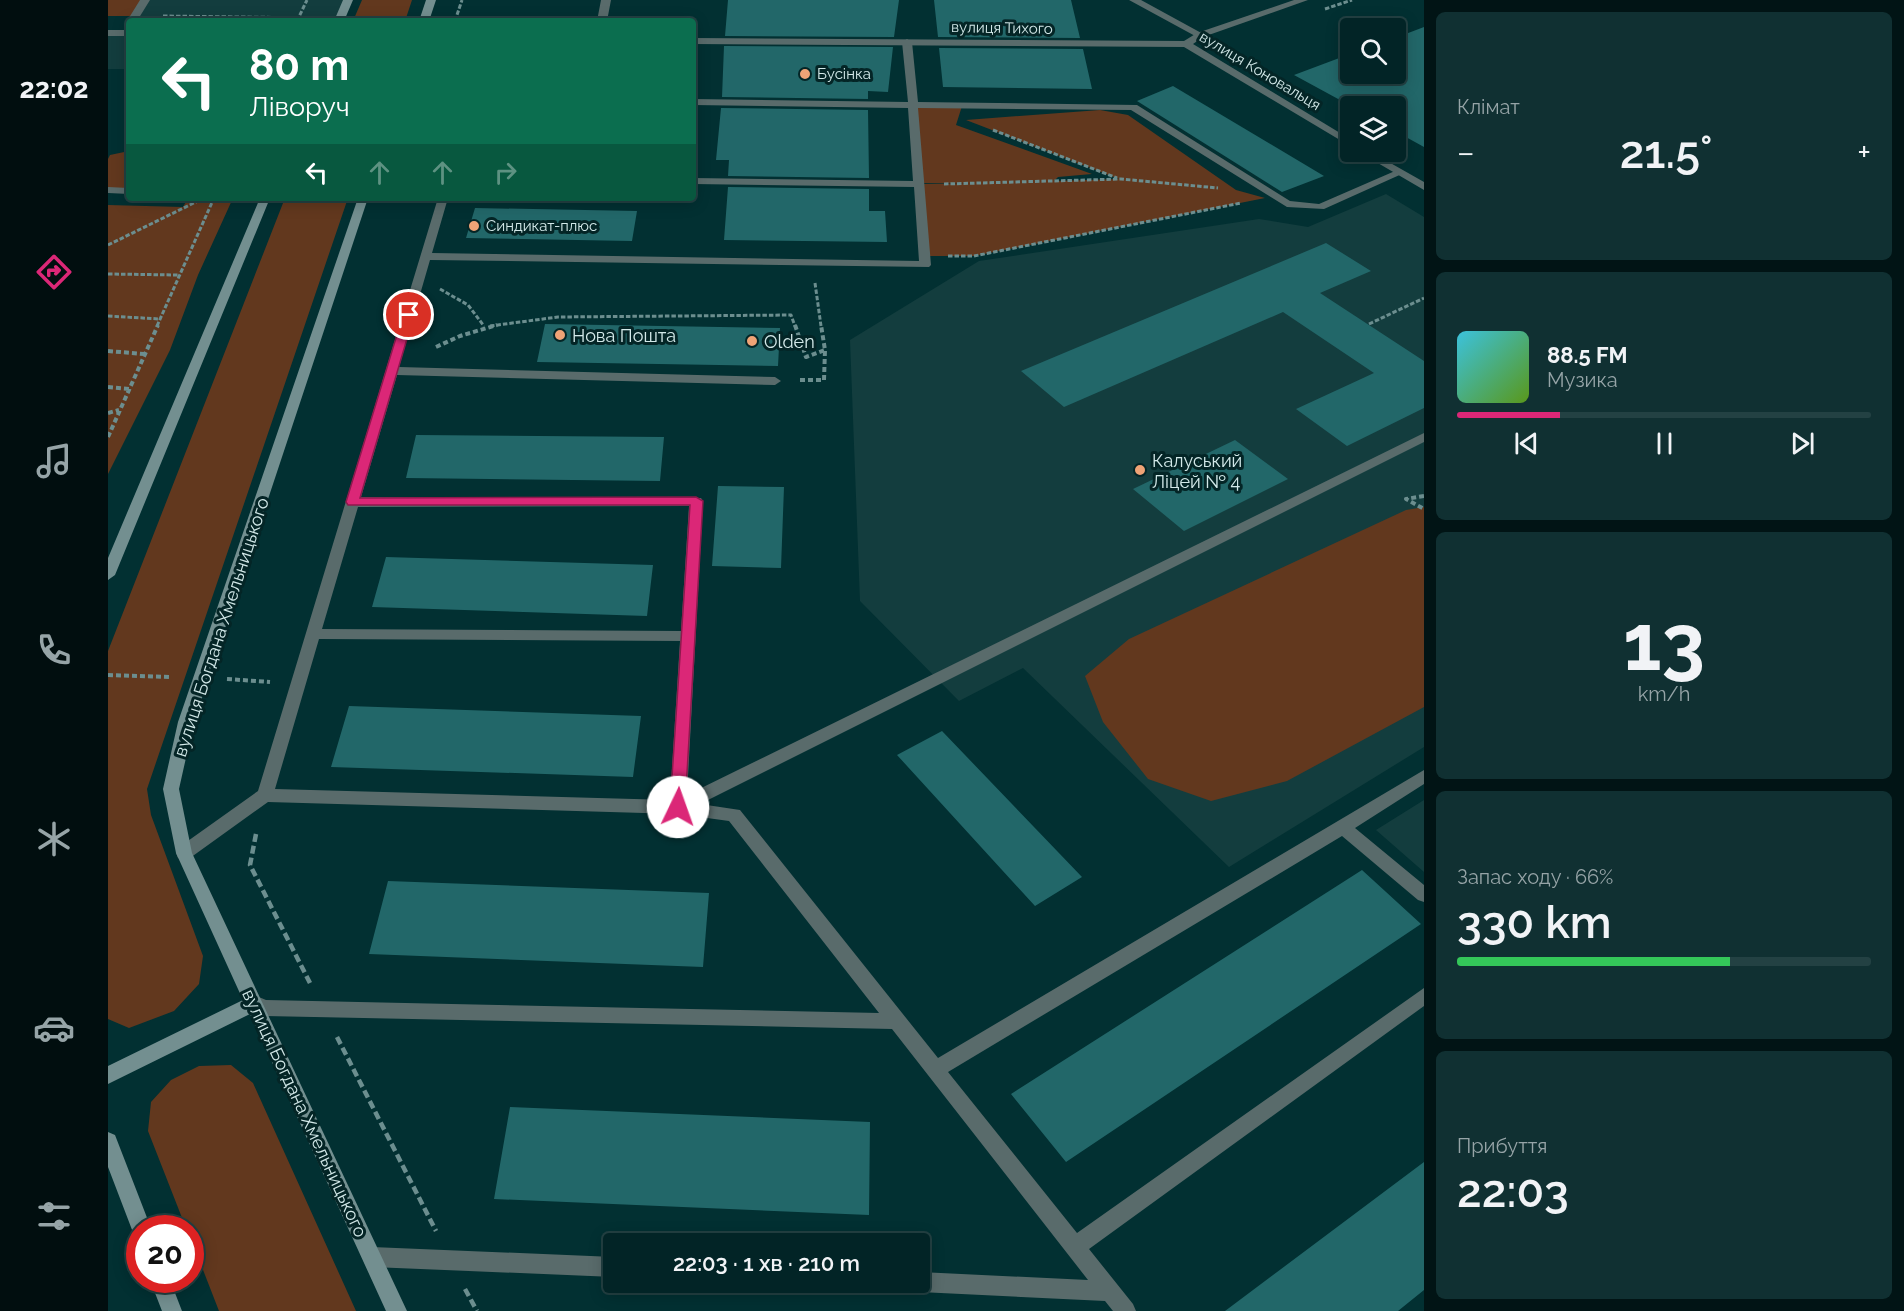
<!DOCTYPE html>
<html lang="uk">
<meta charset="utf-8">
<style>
:root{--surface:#022426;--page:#103032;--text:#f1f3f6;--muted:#96a4a7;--line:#234143;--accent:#db2777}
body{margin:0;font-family:Raleway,sans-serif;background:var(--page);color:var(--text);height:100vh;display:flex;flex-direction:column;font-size:22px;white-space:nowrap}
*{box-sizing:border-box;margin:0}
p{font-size:20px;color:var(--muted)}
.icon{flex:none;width:33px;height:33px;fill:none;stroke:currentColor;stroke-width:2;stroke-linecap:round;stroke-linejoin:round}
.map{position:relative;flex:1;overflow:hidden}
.drawer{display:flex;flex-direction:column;gap:12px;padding:12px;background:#011415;width:480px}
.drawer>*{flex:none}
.guide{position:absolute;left:18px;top:18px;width:570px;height:183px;border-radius:6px;box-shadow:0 3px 15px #0003,0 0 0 2px var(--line);background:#0b6e4f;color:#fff;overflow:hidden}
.fabs{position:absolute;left:1232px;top:18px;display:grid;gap:12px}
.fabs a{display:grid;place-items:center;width:66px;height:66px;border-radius:6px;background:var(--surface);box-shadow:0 3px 15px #0003,0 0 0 2px var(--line);font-size:30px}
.speed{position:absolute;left:18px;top:1215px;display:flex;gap:12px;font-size:30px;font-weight:700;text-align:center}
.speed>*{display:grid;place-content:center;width:78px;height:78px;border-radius:50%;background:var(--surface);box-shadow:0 3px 15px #0003,0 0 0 2px var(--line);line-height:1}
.speed .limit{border:9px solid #d22;background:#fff;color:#111}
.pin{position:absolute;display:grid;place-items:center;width:51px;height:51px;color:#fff;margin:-26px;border:3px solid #fff;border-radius:50%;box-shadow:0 2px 6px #0007}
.me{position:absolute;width:66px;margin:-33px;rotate:3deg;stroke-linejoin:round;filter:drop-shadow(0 0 4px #0008)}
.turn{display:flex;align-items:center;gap:21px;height:126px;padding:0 24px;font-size:27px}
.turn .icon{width:78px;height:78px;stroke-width:2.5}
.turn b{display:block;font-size:42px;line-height:51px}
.lanes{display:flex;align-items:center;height:57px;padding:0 24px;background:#0003;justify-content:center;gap:30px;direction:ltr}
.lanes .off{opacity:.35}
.big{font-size:45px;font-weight:600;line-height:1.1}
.drawer .tile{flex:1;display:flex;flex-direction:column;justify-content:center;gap:9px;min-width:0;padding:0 21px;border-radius:9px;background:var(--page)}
.drawer .dial{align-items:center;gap:0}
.dial b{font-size:78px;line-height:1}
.song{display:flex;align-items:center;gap:18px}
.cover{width:72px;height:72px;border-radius:9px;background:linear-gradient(135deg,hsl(190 70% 55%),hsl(90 70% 35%))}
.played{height:6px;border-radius:3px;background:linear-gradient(90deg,var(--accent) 25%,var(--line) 25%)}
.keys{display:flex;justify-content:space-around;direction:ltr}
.heat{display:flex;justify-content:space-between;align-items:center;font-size:33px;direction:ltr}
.charge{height:9px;border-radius:4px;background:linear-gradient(90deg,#34c759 66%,var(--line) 0)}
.trip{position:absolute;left:495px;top:1233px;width:327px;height:60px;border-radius:6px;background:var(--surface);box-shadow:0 3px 15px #0003,0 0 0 2px var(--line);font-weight:600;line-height:60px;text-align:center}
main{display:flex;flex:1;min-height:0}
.dock{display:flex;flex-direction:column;width:108px;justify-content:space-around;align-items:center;background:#010e0f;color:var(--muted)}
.dock .icon{width:42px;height:42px}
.dock .active{color:var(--accent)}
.dock b{font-size:27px;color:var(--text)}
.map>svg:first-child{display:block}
.built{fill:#133d3e}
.green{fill:#62381e}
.building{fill:#226769}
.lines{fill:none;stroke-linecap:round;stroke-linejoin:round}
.path-far2{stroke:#6c8e8f;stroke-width:3;stroke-dasharray:4.5 2;stroke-linecap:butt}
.path-far1{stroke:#6c8e8f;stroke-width:4;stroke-dasharray:5 3;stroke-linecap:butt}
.path{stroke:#6c8e8f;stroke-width:4.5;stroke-dasharray:8 4;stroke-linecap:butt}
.lane{fill:#596b6b;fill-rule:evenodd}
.street{fill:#596b6b;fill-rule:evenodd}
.secondary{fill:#738f90;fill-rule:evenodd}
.route{fill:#db2777;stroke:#8e194d;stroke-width:1.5}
.poi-dot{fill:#efa376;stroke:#042526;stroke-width:2}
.labels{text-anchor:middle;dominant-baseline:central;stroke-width:6;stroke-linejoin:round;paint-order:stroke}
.far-street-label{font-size:15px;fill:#d3e9e9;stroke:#042526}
.far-poi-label{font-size:15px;fill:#d3e9e9;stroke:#042526;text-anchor:start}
.poi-label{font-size:18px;fill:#d3e9e9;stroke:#042526;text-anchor:start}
.street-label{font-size:18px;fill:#d3e9e9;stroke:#042526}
</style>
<main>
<nav class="dock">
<b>22:02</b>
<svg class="icon active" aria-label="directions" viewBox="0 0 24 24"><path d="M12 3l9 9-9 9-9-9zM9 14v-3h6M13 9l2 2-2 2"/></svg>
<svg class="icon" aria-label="music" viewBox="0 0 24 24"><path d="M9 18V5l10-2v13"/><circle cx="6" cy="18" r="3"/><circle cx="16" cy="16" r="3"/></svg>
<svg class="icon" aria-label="phone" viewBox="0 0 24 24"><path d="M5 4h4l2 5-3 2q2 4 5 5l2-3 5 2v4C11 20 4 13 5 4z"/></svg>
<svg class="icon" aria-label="climate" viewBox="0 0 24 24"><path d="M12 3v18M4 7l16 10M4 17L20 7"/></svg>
<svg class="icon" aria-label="car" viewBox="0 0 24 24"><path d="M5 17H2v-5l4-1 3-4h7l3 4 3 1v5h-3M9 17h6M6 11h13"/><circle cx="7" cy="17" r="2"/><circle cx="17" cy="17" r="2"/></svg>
<svg class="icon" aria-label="filters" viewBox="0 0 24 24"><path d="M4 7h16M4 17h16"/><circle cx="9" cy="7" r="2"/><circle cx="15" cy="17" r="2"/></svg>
</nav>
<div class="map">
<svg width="1316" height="1311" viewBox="0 0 1316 1311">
<rect width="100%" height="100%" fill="#023032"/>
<path class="built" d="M37,0H240L231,21H24Z
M21,26V69H0V33H16Z
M1278,194L1316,217V747L1121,867L915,668L851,701L752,601L742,340L871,261L1151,219L1200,227Z
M1316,800V872L1268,830Z"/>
<path class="green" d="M0,0H37L27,16H0Z
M254,0H304L297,21H245Z
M805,105L854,106L848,125L984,174L950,177L946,181L1011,179L858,120L992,110L1020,115L1128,190L1157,198L866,256H816L811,184L867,183H811Z
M21,151V191L0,190V159L2,155Z
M80,198H125L90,275L62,350L0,474V205L75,207Z
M177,198H240L39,789L43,815L95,956L91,984L66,1011L21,1028L0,1019V651Z
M1316,507V707L1179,781L1103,801L1040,779L995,722L977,676L1021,639L1298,510Z
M123,1065L145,1083L248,1311H111L83,1239L82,1228H78L40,1131L43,1102L63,1080L91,1066Z"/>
<path class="building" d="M620,0H791L786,37L617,36Z
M826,0H963L972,38L830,37Z
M1316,27V147L1287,131V106H1243L1186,75L1242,54V74H1287V38Z
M616,46L785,47L780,92L760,91V99L614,97Z
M831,48L975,49L984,89L835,87Z
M1065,86L1216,176L1174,192L1029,101Z
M613,108L760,110L761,178L620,176L621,160H608Z
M620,187L761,189V211H777L779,242L616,240Z
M367,208L529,211L524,241L358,238Z
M1218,243L1263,271L1212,293L1316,361V408L1239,446L1188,409L1266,373L1175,312L956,407L913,371Z
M437,324L672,328L670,366L429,362Z
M308,435L556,437L552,481L298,478Z
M1127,440L1180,479L1076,531L1025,489Z
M610,486L676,487L673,568L604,566Z
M278,557L545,565L539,616L264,607Z
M241,706L533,716L525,777L223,767Z
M834,731L974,877L927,906L789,755Z
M1254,870L1313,924L958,1162L903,1094Z
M280,881L601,893L595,967L261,954Z
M402,1107L762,1122L761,1215L386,1199Z
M1316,1162V1290L1290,1311H1117Z"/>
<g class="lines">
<path class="path-far2" d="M1217,9L1244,0
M55,16L208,18
M256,18L292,19
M189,21L199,0
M347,21L354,0
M885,130L1009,178
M836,184L1013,179L1110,188
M0,245L96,198
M840,256H866L1133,203
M0,274L71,275
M707,283L713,326
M332,289L360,305L376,326
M0,316L52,319
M1261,324L1316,298
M49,326L106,198
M382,326L450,317L683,315L687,326"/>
<path class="path-far1" d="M687,325L698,357L717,350L713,325
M328,347L352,336L389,325
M0,351L36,354
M692,380H716L717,350
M0,387L21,389
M0,413L11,410
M0,437L50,325
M1316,496L1298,499L1316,509
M0,675L63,677
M119,679L162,682"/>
<path class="path" d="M148,834L142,865L202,983
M229,1037L328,1231
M357,1289L369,1311"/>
<path class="lane" d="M32,0H42L29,21H21V23L19,21Z
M493,0H503L499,21H489Z
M1021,0H1033L1097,35L1089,37Z
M799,39L804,42L810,102L1029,105L1182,201L1211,204L1287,171H1295L1296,173L1216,209L1179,207L1023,110L810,108L823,265L821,267L322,260L291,367L667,377L673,381L667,385L289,375L253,497L593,498L595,501L579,795L1316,433V442L592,804L632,810L830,1058L1316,770V784L1247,828L1316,885V902L1310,900L1234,836L840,1072L969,1233L1316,988V1006L981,1249L1025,1304L1028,1311H1005L997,1301L812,1292L805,1289L802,1282H812V1272L980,1280L784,1029L157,1016L140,1009L137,1003L140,997L146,995L158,1000L771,1013L621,821L570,814L160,802L82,858L76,860L70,858L68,853L70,848L150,791L330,198H340L324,253L811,261L806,187L585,184V178L805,181L800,108L585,105V99L800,102L794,42ZM581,506L573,631L214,629L250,507ZM211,639L572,641L562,800L167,789Z
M0,187L21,188V194L0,193Z
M264,1247L506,1257V1277L264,1267L257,1264L254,1257L257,1250Z"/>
<path class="street" d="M1186,0H1200L1095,37L1085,44L1242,139V146L1076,47L585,44V38L1076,41L1089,33Z
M0,30H21V36H0Z
M1251,152H1263L1316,182V190Z"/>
<path class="secondary" d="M235,0H245L236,21H226Z
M318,0H328L321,21H311Z
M152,198H162L7,575L0,580V558Z
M250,198H260L86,722L71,789L84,853L299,1311H278L142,1014L0,1084V1066L135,1000L68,853L55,789L70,722Z
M0,1132L7,1135L43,1228H32V1237L26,1235L0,1167Z
M42,1280H62L74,1311H54Z"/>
</g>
<path class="route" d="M301,312L306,315L252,498L588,497L595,501L577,807L575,811H565L562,807L582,505H240L238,502L295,315Z"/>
<g class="poi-dot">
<circle cx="697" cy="74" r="6"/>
<circle cx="366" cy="226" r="6"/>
<circle cx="452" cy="335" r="6"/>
<circle cx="644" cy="341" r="6"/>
<circle cx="1032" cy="470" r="6"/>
</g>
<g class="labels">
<g class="far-street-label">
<text transform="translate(894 28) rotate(1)">вулиця Тихого</text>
<text transform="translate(1152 71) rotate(31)">вулиця Коновальця</text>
</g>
<g class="far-poi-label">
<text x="709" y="74">Бусінка</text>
<text x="378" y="226">Синдикат-плюс</text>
</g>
<g class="poi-label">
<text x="464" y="335">Нова Пошта</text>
<text x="656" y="341">Olden</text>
<text x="1044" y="460">Калуський<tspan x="1044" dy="21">Ліцей № 4</tspan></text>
</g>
<g class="street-label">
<text transform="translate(113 627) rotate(-72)">вулиця Богдана Хмельницького</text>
<text transform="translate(197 1113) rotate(65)">вулиця Богдана Хмельницького</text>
</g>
</g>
</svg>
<div class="fabs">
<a><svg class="icon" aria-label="search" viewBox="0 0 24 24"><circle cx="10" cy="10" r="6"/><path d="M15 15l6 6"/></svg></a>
<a><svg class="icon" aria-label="layers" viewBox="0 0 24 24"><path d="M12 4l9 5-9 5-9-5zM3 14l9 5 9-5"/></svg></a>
</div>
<div class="speed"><div class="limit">20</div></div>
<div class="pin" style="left:301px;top:315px;background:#d93025"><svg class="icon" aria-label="arrive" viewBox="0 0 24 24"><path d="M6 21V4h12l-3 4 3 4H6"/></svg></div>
<svg class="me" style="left:570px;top:807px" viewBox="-20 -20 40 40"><circle r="19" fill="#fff"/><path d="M0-13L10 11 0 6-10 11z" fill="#db2777"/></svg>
<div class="trip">22:03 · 1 хв · 210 m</div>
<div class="guide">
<div class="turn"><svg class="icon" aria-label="left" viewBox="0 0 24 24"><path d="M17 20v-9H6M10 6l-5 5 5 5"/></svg><div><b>80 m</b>Ліворуч</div></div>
<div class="lanes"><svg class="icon" aria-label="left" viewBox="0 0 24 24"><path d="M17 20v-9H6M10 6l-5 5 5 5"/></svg><svg class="icon off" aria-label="ahead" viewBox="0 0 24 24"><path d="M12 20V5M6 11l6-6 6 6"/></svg><svg class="icon off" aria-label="ahead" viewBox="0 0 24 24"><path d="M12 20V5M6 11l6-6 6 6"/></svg><svg class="icon off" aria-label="right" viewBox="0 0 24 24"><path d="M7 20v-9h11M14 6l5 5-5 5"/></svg></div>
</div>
</div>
<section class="drawer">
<div class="tile"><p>Клімат</p>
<div class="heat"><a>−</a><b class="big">21.5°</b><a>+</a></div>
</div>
<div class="tile">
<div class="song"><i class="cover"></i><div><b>88.5 FM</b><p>Музика</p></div></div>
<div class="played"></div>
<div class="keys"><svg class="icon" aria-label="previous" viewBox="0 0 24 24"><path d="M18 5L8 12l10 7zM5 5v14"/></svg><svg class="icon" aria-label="pause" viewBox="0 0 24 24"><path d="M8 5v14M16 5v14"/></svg><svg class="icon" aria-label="next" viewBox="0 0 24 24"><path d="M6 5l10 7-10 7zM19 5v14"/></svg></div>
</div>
<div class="tile dial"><b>13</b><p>km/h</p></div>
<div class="tile"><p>Запас ходу · 66%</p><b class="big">330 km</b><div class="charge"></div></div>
<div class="tile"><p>Прибуття</p><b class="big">22:03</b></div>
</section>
</main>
